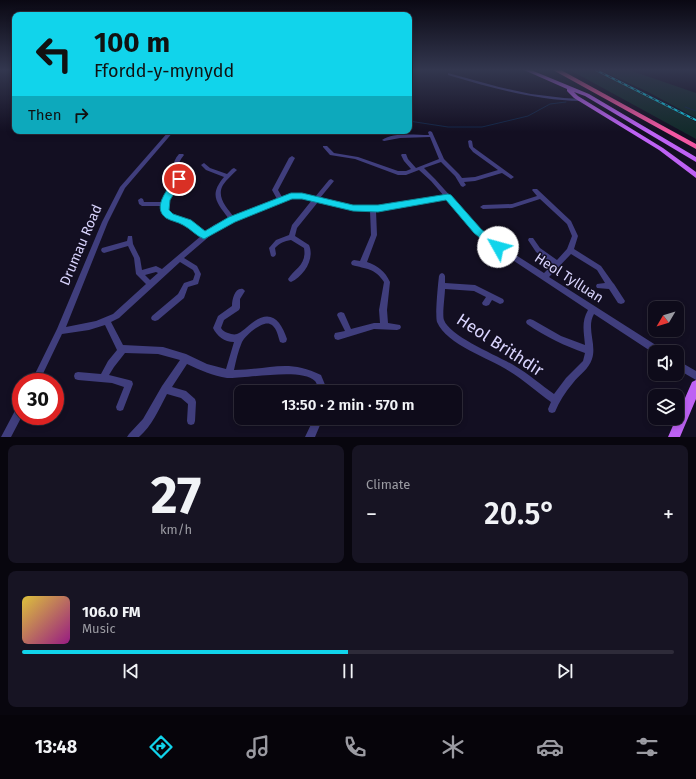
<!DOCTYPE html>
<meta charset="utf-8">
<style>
:root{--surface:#0e0b1a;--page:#171423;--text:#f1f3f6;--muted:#9b9ba2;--line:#2e2b39;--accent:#11d4eb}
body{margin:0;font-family:"Fira Sans",sans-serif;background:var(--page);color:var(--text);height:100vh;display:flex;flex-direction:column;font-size:15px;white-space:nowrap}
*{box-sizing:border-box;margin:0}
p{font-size:13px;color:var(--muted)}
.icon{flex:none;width:22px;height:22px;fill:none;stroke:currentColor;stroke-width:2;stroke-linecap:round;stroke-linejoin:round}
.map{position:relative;height:437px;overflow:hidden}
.sheet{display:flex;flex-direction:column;gap:8px;padding:8px;background:#08060e;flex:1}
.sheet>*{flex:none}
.hud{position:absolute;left:12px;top:12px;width:400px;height:122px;border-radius:8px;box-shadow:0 2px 6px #0003,0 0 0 1px var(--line);background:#11d4eb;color:#111;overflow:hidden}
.needle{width:26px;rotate:232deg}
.controls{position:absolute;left:648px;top:301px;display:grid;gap:8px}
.controls a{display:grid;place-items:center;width:36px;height:36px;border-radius:8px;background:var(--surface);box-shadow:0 2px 6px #0003,0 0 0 1px var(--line);font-size:20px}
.speed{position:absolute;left:12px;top:373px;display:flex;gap:8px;font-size:20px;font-weight:700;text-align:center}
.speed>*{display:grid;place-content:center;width:52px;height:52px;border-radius:50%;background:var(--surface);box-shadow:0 2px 6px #0003,0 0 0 1px var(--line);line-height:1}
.speed .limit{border:6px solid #d22;background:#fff;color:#111}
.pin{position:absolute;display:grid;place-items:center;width:34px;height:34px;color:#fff;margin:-17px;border:2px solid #fff;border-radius:50%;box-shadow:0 1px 4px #0007}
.me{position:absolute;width:44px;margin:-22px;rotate:308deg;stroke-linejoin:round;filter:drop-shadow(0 0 3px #0008)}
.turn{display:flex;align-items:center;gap:14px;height:84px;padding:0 16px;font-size:18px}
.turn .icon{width:52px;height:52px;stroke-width:2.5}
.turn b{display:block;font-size:28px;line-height:34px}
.then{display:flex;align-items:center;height:38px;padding:0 16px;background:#0003;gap:8px;font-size:15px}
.big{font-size:30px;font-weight:600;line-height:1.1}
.sheet .card{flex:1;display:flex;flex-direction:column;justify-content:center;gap:6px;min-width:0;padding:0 14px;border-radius:8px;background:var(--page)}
.sheet .dial{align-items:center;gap:0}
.dial b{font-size:52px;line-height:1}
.song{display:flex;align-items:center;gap:12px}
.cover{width:48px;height:48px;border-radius:6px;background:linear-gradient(135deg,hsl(50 70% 55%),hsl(310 70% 35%))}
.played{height:4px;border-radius:2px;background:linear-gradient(90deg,var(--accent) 50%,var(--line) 50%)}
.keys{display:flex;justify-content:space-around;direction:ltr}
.heat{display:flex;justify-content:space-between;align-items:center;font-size:22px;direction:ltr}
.sheet .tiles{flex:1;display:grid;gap:8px;grid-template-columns:1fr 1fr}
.card:last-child{grid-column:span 2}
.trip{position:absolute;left:234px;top:385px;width:228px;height:40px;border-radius:8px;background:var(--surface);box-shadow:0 2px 6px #0003,0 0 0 1px var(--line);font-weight:600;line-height:40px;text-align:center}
.menu{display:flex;height:64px;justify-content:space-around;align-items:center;background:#06040a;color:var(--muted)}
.menu .icon{width:28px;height:28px}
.menu .current{color:var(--accent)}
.menu b{font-size:18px;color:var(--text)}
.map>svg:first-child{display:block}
.green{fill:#132b2b}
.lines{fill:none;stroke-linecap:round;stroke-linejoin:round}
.stream{stroke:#132748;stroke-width:1}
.minor{fill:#403e7d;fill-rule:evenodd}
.major{fill:#be62f4;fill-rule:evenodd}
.highway{fill:#f357a2;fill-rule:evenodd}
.rail-casing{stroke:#11d4eb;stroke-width:2}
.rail{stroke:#130f22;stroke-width:1;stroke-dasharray:3.5;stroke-linecap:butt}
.route{fill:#11d4eb;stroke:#0b8a99}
.labels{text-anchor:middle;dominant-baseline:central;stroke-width:3;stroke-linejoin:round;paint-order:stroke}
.street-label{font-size:14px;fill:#d8d3fc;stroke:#130f22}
.near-street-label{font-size:17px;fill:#d8d3fc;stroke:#130f22}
</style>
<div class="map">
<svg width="696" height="437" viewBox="0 0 696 437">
<rect width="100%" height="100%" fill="#130f22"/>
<path class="green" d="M570,70H594L652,98L696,122V139Z
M600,70H629L696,93V118L648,92Z"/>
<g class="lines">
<path class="stream" d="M685,107L696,111
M409,121L448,127H482L528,116L550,104L566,102"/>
<path class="minor" d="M448,73L499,87L531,94L564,98L581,99L583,100L581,101C535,100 492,88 448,75Z
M169,131H174L125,188L108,222L66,327L96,321L113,314L146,284L136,274L134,258L128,246L104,253L102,252L101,250L102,248L127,241L128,236H132L133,244L140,258L142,270L156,266L162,269L201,236C196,232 191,228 185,224C176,219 162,218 161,206H142L139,204L138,200L141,198L143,199L144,202H162L176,179C172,169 172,162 179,154H183L184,155C177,163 177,170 182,179L168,201L166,206L167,209L172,213L191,222L205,233L214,225L229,219C216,202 209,195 224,177L206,170L201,165L204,163L210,168L227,174L232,169L234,168L237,170C232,175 227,179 223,185C216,197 227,208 234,217L277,199L272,190L289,158L292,156L295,158L278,190L282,197C294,193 303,194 315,197L329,180L331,179L334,181L320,198C331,201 342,205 354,206C384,209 414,202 444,196L431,181L419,170L406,175H398L355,159L330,155L323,147V146H327L334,153L358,157L398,171H406L411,169L404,161L401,155L402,154H406L408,159L416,168L439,159L430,137L400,138L384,141L382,140C393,132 415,135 429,135L428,132L430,131L432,132L444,159L459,174L462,178L475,177L498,170L473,152L469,147L468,141L470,140L472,141L473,147L477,150L514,177L511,179L502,173L475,181L464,182L466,185L463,187L461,186L455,176L441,162L424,168L435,179L480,229L500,245L544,273L553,264L536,252L528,240L529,238H533L540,248L557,260L567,249L572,236L567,224L540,199L512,208L483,209L480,207L483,205L512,204L537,196L532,190L533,189H537L571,221L578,236L574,249L601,266L613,283L614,284L625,301L624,303L621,304L618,303L609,289L597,288L596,286L597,284L605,283L597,270L571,254L549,277L662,349L663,352H655V354L594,314C586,328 597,344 592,359C589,369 579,375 573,383C565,392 559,402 555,412L552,413L549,412L548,409L551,402C537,392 524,380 509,371C489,358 447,345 437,322C435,316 438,284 439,276L440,274L442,273L444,274L445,276V283L475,285L503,299L504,301L503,303L500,304L492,300L489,305L486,306L483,305L482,303L486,297L474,291L445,289C445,295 442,315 444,320C450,337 499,356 515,366C529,374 541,385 554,394L566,378L583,361L585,353C565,346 546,337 527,324L526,322L527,320L530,319L533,320L561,336L585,345C584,332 581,322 588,310L496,249L476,233L447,199L401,208L376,211L377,235L367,262C378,266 385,271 390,282L387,310L388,323L400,325L401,327L400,329L397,330L374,329L338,340L335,339L334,336L335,333L345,331L337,315L338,313L341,312L344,313L351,329L374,323H380L379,310L384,282C375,268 366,269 352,265L351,263L352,261L354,260L360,261L371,235L370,211L346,209L318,202L297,228L295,236L309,245C315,259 304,276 291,282L289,281L288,279C295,268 307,265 304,248L291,240C284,241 280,243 275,248L276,254L275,256L273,257L271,256L269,248L276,240L289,235L292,225L312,200L292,198L218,229L184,258L197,266L201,274L198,284L188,287L184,298L158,320L155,321L152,320L151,318L152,316L178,294L184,283L193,280L195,274L193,270L180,262L119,318L111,322L123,345L163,347L186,354L207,364L226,369L234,342C224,342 217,336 213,328L218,316L232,306C232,299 235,287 243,289L245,291L240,299V308L239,310L224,320L221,328C223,331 225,332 228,333C231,334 234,335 237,334C241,333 248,326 252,323C271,308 281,321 287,339L286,342L283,343L280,342C278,336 277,329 272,325C264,318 245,336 242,342C238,351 236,361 234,370C268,370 288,358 321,375L328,392H320C318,389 317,383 315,381C301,367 247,379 227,378C213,376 200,370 187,364L172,387L186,391L195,399L196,402L195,421L194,424L191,425L188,424L187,421L188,404L181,398L167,394C159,409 152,426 139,437H127L129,434L143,419L162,386L180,360L158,354L125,353L114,367L109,375L129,380L132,381L133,384L123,410L120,411L117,410L116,407L124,387L112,383L78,380L75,379L74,376L75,373L78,372L101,374L108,361L117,350L105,325L89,330L62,334L39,382H31L57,329L102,222L120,187ZM156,272L158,273L150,280L145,275Z
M677,360L696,371V380L677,369Z
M21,404L22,416L11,437H1L18,405Z
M314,418H323L315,437H305Z"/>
<path class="major" d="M524,70H531L589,94L696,157V162L585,96L574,92L578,96L663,148L696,172V178L659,150L574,98L567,91V89Z
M696,380V399L680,437H668L692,382Z"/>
<path class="highway" d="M553,70H561L696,144V149Z"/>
<g class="rail-casing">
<path id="rail" d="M596,70L696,120"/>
</g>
<use href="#rail" class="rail"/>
</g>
<linearGradient id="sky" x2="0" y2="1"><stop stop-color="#0a0813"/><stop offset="0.53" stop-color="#33374f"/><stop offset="1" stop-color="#33374f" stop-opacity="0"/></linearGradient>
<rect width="696" height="132" fill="url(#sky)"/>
<path class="route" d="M179,176L183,179L170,200L169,210L173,214L191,220L205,231L229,217L291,193H302L353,205H378L448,194L451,195L481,229L503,247L498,251L495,250L474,233L446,200L378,212L353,211L302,199H292L235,222L204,239C196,236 191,229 183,225C178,222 171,221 166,218C151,207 169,188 176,177Z"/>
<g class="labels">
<g class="street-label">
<text transform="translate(81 245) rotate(-67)">Drumau Road</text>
<text transform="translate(569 278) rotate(33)">Heol Tylluan</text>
</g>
<g class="near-street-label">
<text transform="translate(500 345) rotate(33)">Heol Brithdir</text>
</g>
</g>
</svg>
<div class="controls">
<a><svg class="needle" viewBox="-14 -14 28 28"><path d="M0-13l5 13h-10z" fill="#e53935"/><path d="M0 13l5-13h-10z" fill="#9b9ba2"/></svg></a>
<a><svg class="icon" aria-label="sound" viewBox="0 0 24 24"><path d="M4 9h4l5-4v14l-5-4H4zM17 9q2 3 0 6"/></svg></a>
<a><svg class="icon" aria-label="layers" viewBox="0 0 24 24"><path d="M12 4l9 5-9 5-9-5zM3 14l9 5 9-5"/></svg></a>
</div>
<div class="speed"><div class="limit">30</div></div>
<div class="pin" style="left:179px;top:179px;background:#d93025"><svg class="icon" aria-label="arrive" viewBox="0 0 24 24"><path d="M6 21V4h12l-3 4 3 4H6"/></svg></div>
<svg class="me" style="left:498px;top:247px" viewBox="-20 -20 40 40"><circle r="19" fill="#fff"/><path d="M0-13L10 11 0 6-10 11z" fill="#11d4eb"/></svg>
<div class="trip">13:50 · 2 min · 570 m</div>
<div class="hud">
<div class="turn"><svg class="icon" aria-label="left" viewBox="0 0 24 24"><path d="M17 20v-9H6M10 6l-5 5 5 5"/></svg><div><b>100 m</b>Ffordd-y-mynydd</div></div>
<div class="then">Then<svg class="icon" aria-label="right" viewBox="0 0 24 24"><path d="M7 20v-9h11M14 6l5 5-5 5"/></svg></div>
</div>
</div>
<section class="sheet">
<div class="tiles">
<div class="card dial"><b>27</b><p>km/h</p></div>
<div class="card"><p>Climate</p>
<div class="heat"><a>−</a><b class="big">20.5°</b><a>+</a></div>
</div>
<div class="card">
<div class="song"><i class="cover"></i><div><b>106.0 FM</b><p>Music</p></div></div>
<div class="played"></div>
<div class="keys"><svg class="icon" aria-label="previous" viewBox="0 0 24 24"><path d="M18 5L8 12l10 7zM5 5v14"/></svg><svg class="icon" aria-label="pause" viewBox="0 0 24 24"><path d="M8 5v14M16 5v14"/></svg><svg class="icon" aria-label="next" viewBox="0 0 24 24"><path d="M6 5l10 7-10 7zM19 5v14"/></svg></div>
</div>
</div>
</section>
<nav class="menu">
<b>13:48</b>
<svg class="icon current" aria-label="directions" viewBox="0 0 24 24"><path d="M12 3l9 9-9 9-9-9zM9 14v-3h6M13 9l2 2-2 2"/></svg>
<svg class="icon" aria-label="music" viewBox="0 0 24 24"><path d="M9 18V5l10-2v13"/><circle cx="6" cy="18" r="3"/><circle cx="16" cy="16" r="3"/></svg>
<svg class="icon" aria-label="phone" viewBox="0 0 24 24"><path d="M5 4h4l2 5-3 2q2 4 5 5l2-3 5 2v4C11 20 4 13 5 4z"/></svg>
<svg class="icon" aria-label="climate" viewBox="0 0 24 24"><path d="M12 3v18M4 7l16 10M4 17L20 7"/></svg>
<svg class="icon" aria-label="car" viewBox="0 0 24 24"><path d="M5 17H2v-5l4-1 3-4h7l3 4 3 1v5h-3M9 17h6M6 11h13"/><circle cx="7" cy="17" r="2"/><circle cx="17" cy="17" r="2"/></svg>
<svg class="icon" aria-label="filters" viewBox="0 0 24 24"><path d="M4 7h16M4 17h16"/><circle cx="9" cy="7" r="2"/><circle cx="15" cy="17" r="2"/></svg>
</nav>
